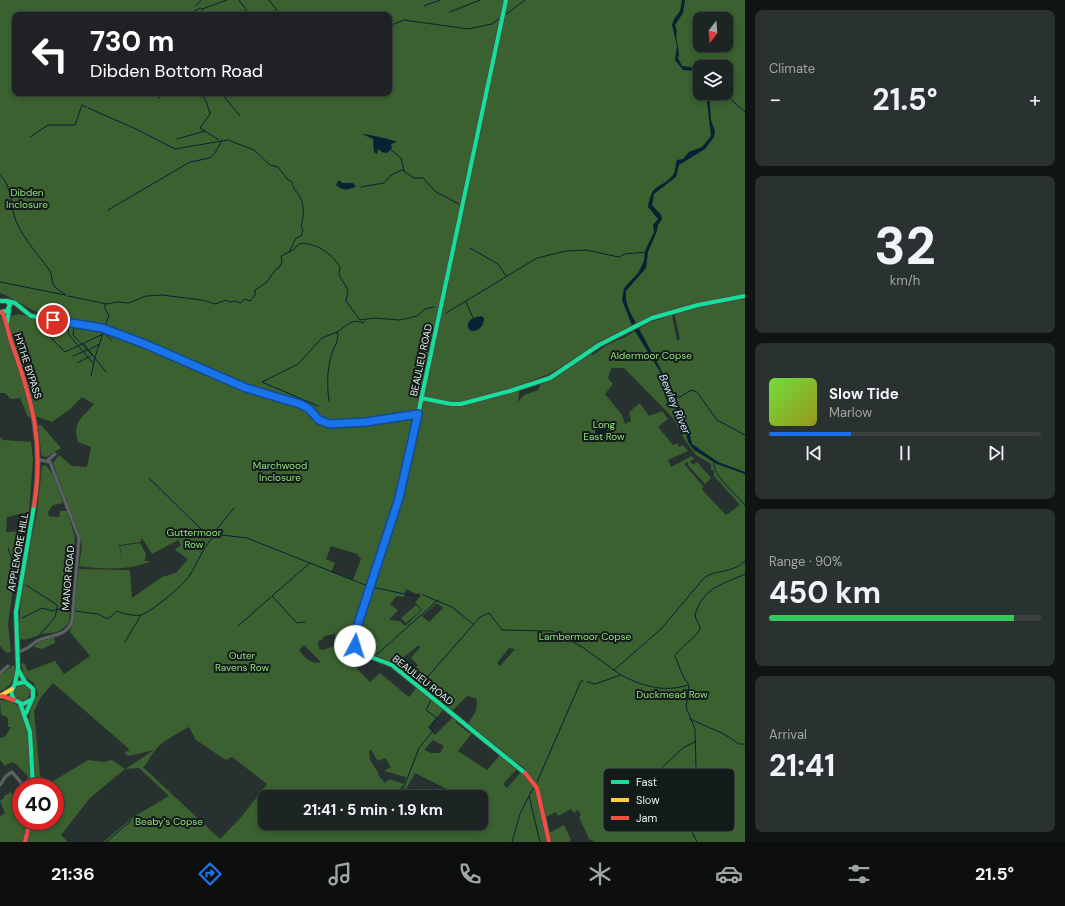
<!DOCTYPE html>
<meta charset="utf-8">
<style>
:root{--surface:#1d2524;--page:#2a3131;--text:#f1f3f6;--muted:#a0a5a6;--line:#3b4241;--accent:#1a73e8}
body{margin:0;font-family:"DM Sans",sans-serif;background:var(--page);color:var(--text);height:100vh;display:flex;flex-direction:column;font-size:15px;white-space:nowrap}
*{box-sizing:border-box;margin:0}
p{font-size:13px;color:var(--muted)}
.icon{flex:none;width:22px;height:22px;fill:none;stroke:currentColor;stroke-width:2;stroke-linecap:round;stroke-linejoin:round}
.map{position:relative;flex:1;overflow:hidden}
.details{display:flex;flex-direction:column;gap:10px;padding:10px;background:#101414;width:320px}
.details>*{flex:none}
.top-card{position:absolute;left:12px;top:12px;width:380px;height:84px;border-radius:8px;box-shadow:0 2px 6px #0003,0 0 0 1px var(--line);background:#202124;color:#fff;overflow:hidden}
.needle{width:26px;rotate:196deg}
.controls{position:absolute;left:693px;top:12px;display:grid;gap:8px}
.controls a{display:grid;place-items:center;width:40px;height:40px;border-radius:8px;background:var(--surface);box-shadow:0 2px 6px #0003,0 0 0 1px var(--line);font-size:20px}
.speed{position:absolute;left:12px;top:778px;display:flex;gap:8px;font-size:20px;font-weight:700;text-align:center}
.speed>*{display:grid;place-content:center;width:52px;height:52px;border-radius:50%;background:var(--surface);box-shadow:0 2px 6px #0003,0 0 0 1px var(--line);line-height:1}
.speed .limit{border:6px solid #d22;background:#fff;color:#111}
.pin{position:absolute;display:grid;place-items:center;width:34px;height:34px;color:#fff;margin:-17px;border:2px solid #fff;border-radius:50%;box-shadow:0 1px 4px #0007}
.me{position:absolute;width:44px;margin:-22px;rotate:5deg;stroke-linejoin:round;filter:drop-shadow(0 0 3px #0008)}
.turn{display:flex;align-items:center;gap:14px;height:84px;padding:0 12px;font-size:18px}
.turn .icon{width:52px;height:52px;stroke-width:2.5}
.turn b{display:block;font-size:28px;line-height:34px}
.big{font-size:30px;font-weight:700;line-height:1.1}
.details .card{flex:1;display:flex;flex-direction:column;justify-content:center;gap:6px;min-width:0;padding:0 14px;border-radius:8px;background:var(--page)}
.details .dial{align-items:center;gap:0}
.dial b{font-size:52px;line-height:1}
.song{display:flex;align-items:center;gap:12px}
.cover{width:48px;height:48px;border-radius:6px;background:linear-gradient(135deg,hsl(100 70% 55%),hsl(60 70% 35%))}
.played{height:4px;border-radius:2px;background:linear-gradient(90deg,var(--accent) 30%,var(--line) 30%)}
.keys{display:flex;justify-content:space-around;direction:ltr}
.heat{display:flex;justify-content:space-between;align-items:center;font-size:22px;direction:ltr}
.charge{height:6px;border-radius:3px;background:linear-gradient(90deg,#34c759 90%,var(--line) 0)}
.trip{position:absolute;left:258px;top:790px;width:230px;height:40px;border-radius:8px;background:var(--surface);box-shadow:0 2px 6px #0003,0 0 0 1px var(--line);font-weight:700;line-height:40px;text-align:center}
.tab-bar{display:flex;height:64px;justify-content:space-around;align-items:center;background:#0c0f0e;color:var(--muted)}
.tab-bar .icon{width:28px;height:28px}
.tab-bar .active{color:var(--accent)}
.tab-bar b{font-size:18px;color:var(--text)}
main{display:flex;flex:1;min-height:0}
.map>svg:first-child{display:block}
.green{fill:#3a612f;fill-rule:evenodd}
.water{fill:#062335}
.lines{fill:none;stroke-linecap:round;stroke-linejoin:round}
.stream{stroke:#062335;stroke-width:1}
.street-casing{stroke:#474f4f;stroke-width:4}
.fast-casing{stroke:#474f4f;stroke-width:6}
.slow-casing{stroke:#474f4f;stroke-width:6}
.jam-casing{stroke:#474f4f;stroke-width:6}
.street{stroke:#606767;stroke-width:2}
.fast{stroke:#16e098;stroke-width:4}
.slow{stroke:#ffcf43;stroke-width:4}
.jam{stroke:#f24e42;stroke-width:4}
.route-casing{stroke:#114b97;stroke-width:10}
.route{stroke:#1a73e8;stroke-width:7}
.labels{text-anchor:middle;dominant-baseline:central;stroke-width:4;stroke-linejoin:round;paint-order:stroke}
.park-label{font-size:10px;fill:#93e17a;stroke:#131b1a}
.street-label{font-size:10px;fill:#e4efed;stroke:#131b1a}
.water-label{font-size:11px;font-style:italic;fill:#cfe4f4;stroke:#131b1a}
.key{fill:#131b1a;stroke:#525b59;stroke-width:1}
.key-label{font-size:11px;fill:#e4efed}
</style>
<main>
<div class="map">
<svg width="745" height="842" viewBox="0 0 745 842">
<rect width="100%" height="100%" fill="#273130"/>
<path class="green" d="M0,0H505L433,339L437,336L438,322L445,297L507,0H745V294L655,315L589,349L549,374L520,385L518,402L524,395L538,390L540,385L591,354L593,355L607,345L625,337L649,323L672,315L677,341L680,339L674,312L745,299V842H595L589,839L579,817L581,815L578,810L574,813L571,809L558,816L556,812L546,817C541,794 540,786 523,769L527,770L468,724L476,711L477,699L467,696L452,711L408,676L418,665L411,658L420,647L419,645L394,665C383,655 368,656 357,647C354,632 363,615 368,601L366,599L381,562L377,560L352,637L336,641L335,634L324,636L322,640L318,641L319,649L323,650L334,646L370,682L380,673L409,697L417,687L444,709L428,727L435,735L453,717L457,721L455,722L469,733H472L458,751L487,770L500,755L517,769L503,784L507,788L521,772L536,790L548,842H103L135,816L169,796L139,768L125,769L90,798L61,835L68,842H28L31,821H55V787H35L29,720L31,705L38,694L37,691L34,683L25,677L21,664L24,663L28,671L55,661L64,674L90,656L70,632L79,569L130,570L132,598L162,577L176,573L188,559L175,550L181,545L178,540L152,554L142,538L140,542L119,545L122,562L120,546L140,543L146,554L145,561H151C130,571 101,569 79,566L82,545L53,463L59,455L72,466L87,467L91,447L78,442C72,422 81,419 94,404L82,397L69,410L52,422L38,417H28L20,398L11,399L5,393H0V317L2,318L19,314L37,319L74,327L94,328L130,340L131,338L110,327L106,328L81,321L56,319L37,310L39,313C25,307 14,298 0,293ZM15,15H389V93H15ZM700,19H726V45H700ZM700,67H726V93H700ZM611,368H624L673,418L686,442L696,455L711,464V470H714V476L740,505L726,515L703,491L702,488L704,487L684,464L688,462V465L705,484L711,478L697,462L693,465L690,461L694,459L692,456L671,467L668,460L688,451L683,445L679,447L677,443L673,445L659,428L658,427L668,419L662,411L649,416L640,403L629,412L631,421L625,424L622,415L605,394L613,384L608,378ZM331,546L357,554L361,559L353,580L331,572L335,563L326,559ZM406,589L421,596L415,602L422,610L405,626L400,621L389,620L398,610L390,604L397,596L404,597ZM437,603L443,608L429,622L422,616ZM304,645L321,662C311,665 304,657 299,650ZM509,648L515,649L500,666L497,663ZM53,683L128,748L129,751L124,752L128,756L154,750L125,769L112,760L104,762L88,760L50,783L40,776L34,711L41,697ZM189,727L196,740L226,760L232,757L267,784L242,816L220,839L143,767C149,762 151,754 156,749C164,740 178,733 189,727ZM433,740L444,746L440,753H431L424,750ZM371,750L378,761L385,758L391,767L384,771L406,777L404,784L389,779L385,783L378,775L379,774L370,760L369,751ZM415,773L455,793L454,797H481V823H443L440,831L430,827V823H265V797H397L401,787L406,789Z
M38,425H41L61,448L47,457L42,456L41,452Z
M0,437L3,440L31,442L33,459L29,512L7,517L6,532L23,531L14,582L8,624L11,652L7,653L0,646Z
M46,465L54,476L63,503L53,505L48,512L49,516L59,517L60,511H67L75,537L69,623C56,636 54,631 40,635C32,637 26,641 18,639L22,584L37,512L42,466Z
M416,605L421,610L406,623L401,618Z
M54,637L55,643L42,649L34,647L37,642Z
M14,665C17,676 11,688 0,691V675Z
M14 692a8 8 0 1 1 16 0a8 8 0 1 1-16 0Z
M0,700C8,701 15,702 20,709C28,721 32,771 32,787H25L28,776L16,764L11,762L5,766L0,760V738L5,737L11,727H8V718L1,714Z
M11,792L17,803L21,801V821H28L23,842H0V816L5,813L0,801L4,798V796Z
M564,825L571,840L569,842H551L549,833Z"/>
<path class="water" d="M682,0H685L683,13L675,25L677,31C674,39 681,49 678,58L682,66L700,68V77L696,71L683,70L675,60L677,46L672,25L674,19L680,11Z
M706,93H709L711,120L715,131L714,137L705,149L679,165L676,177L654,194L652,205L661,215L662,219L658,225L657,231L648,252L646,268L626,291V300L629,310L675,396L679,412L688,428L692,444L718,462L745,472V474L717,464L694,450L688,442L685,427L677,411L671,395L659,370L633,328L622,300L624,288L638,273L644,261L645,251L654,232L653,225L658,219L648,207C652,181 661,190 673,175C676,171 675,165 677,160L683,159L689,152L702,147L711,136Z
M362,134C367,134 394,140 397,142L391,144L392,148L387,153L382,152L378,149L377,154L374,152L373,139Z
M339,180L342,183H353L356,187C348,189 344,192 336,185Z
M481,316L484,318C484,326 478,332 471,331L468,328C467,319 474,318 481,316Z
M595 431a6 6 0 1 1 12 0a6 6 0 1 1-12 0Z"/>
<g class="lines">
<path class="stream" d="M239,0L250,15
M269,0L279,13L285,15
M196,6L201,0
M424,6L440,0
M202,10L203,15
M450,12L480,0
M197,15L194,11L200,8L202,9L227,0
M505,15L525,0
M389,26L404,20L468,29L492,24L500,18
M201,93L206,101L210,114L200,128L219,140
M221,93L240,116
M724,93L745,112
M158,98L168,93
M88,108L136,129L175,149L228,140L254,150L270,165L278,167L287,179L292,182C293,190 298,192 301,199C304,206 304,219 301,225L303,230L301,236L296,238L289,252
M30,137L48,125H75L82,105L86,107
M177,139L205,131
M390,149L401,158L404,171
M0,175C13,187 10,206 16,221C24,240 38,254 50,271C53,276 51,282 54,286C58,290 62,292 66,295
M361,187L384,183L391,175L402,170L414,178H423L436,192L461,205
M108,210L190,162L210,158L215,153L222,140
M470,248L498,264L506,276
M0,282L65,295
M68,296L107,304L116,302
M117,302L129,303L146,296L162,295L202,300L215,304L226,300L229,302L235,301L241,303L244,299L250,301L255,295V290L266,283L276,269L279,268L282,262L281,256L293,250L299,244C314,241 333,254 340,267L339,275L348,290L346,301L360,320L374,318L400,320L417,316L425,309L434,307
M466,302L473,318
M105,304V309L109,315L105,326
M446,313L537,258L566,251L586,250L619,257L625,254L646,252
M36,323L65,352L103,334
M68,326L69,335L93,363
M74,327L73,335L92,355
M88,329L103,333L95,357L91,376
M337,332C347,326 351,318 363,323L365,321
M104,333L112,341
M84,344L106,372
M90,349L100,344
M73,356L87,350
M77,363L91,356
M675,397H680L691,390L697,392L717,420L745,435
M318,406L262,382L298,364L322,338L337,332C340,340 333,348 331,356C327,371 327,386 329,401
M605,428L615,424
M714,462C711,474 737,495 745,505
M149,478L204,532
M206,533L247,538L368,586
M213,534L234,508
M8,548L17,574
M26,585L57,605V609L71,611
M372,587L414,596L420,594
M423,595L452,607L473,624
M75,611L98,614L108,619L117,611C123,614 134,616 141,615C151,612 184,585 189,576C199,562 202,546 216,535
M22,618L42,608L53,611L57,609L55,617L38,637
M305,622L297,623L272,596L310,563
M238,626L271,597
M125,642L141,615
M376,655L438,600
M614,670L661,629L704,578C716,569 732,574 745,561
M587,682L595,684L621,675C642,686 664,693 688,685
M433,695L434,693L422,684L423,682L480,617L489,613L502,630L553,631L582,647L621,675
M690,719L724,734L739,744H745
M653,776L683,748L696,741
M537,782L581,681H583
M402,786L404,787L419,748L433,731L430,728L437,718L426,710L432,698
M534,787L529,796L540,842
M684,803L695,780L696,767L695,729L686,707L689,685L683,676L675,656C679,647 700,636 700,627C699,623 695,619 695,615C703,587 722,585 745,574
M683,805L680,807L697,842
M368,826L371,823
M106,842L131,821
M512,842L520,814L529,796"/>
<g class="street-casing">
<path id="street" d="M48,460L55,454
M17,652C31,649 30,644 39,640C52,635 67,636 72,621L79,538L50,462L40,460
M0,673L8,666
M0,785L6,776L12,772L23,785"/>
</g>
<g class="fast-casing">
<path id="fast" d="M0,301H7L10,305L7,311L1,312
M7,301L15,303L31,316L102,327L246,388L285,400
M7,323L9,310
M421,398L451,404H461L510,391L550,378L599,345L652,318L698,305L745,296
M413,438L506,0
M388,532L357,627L355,645L363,654L392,665L525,773
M19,671L25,682
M15,684L18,668L16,612L34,506
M20,703L30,732L33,787
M26,713L33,697V689L25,682L15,684L11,692L14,700L23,704L31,700"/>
</g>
<g class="slow-casing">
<path id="slow" d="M0,696L12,689"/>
</g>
<g class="jam-casing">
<path id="jam" d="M2,312C7,322 8,334 12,344C33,403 44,443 34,506
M285,400L300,404L325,423L343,424L418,414
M388,532L404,479L413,438
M2,696L14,700
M525,773L537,788L549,842
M25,842L30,821"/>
</g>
<use href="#street" class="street"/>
<use href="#fast" class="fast"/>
<use href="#slow" class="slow"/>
<use href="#jam" class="jam"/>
</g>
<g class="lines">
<g class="route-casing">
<path id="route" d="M53,320L102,328L145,344L246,388L300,404L309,409L319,420L330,424L366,422L418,414L399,498L357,627L354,637L355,646"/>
</g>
<use href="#route" class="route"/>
</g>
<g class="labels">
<g class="park-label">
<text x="27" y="192">Dibden<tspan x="27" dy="12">Inclosure</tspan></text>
<text x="651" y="355">Aldermoor Copse</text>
<text x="604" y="424">Long<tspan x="604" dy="12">East Row</tspan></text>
<text x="280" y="465">Marchwood<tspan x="280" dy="12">Inclosure</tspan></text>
<text x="194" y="532">Guttermoor<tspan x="194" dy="12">Row</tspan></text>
<text x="585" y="636">Lambermoor Copse</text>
<text x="242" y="655">Outer<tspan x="242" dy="12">Ravens Row</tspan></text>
<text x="672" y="694">Duckmead Row</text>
<text x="169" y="821">Beaby's Copse</text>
</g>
<g class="street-label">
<text transform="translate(421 360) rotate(-78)">BEAULIEU ROAD</text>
<text transform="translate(28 366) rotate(72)">HYTHE BYPASS</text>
<text transform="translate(18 552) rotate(-80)">APPLEMORE HILL</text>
<text transform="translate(68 578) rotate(-85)">MANOR ROAD</text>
<text transform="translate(423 680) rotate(38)">BEAULIEU ROAD</text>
</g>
<g class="water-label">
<text transform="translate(675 404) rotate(67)">Bewley River</text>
</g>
</g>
<rect x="603" y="768" width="132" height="64" rx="6" class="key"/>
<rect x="611" y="780" width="18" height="4" fill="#16e098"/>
<rect x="611" y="798" width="18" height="4" fill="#ffcf43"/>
<rect x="611" y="816" width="18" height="4" fill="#f24e42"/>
<g class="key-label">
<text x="636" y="786">Fast</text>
<text x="636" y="804">Slow</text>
<text x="636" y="822">Jam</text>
</g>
</svg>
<div class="controls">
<a><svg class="needle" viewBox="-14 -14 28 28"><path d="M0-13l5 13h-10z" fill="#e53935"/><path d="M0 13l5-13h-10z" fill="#a0a5a6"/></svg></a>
<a><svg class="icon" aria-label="layers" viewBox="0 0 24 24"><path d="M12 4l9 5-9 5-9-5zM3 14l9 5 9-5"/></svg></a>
</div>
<div class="speed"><div class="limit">40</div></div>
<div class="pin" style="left:53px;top:320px;background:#d93025"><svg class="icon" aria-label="arrive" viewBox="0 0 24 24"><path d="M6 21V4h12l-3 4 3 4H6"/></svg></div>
<svg class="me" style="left:355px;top:646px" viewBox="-20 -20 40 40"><circle r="19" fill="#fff"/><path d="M0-13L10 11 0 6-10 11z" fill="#1a73e8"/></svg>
<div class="trip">21:41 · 5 min · 1.9 km</div>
<div class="top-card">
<div class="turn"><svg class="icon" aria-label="left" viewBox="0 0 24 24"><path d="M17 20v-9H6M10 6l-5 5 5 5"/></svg><div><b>730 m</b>Dibden Bottom Road</div></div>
</div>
</div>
<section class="details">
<div class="card"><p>Climate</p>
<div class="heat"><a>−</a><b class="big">21.5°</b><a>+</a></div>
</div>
<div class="card dial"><b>32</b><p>km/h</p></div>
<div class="card">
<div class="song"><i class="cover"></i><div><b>Slow Tide</b><p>Marlow</p></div></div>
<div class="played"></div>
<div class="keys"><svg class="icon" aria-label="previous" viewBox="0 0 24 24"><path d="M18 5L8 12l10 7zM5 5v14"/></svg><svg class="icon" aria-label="pause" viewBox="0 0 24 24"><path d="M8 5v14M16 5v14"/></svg><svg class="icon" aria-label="next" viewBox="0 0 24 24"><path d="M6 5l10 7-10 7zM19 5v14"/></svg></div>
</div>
<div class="card"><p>Range · 90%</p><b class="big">450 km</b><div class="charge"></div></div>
<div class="card"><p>Arrival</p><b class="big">21:41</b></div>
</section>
</main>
<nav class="tab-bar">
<b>21:36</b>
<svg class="icon active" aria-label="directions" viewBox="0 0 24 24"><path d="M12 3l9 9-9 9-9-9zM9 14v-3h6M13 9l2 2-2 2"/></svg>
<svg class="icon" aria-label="music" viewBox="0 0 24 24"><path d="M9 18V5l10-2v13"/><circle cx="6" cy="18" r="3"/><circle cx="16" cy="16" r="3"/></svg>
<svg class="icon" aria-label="phone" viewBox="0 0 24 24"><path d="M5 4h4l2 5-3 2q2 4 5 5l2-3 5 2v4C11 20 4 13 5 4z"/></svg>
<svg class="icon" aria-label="climate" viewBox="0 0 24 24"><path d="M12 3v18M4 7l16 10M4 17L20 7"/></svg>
<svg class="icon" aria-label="car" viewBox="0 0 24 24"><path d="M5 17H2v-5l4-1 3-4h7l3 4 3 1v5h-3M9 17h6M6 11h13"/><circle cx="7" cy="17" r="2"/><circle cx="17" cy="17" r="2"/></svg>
<svg class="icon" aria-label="filters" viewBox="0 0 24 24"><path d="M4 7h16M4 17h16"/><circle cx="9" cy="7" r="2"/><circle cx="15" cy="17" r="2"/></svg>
<b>21.5°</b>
</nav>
